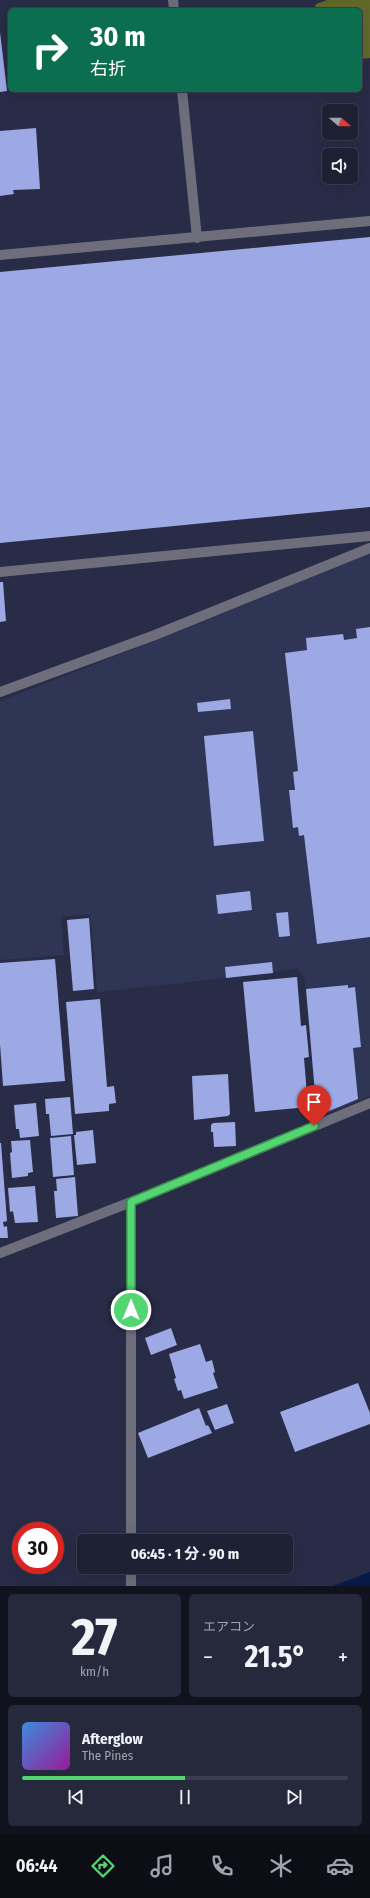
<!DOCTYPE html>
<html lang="ja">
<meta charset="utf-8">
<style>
:root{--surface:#1e2134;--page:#26293c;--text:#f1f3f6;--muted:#a1a3ac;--line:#3c3e4f;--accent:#53d672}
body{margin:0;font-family:"Fira Sans Condensed","Noto Sans JP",sans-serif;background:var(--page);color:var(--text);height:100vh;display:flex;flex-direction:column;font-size:15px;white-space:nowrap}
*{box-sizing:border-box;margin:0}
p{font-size:13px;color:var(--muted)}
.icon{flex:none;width:22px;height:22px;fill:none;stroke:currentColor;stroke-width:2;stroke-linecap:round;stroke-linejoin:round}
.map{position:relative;height:1586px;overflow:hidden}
.panel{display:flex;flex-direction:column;gap:8px;padding:8px;background:#10121d;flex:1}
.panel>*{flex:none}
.guide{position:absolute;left:8px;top:8px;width:354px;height:84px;border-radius:6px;box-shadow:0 4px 16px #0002,0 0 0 1px var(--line);background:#0b6e4f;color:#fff;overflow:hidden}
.needle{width:26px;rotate:111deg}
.tools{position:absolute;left:322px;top:104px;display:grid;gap:8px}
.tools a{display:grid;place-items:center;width:36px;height:36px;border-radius:6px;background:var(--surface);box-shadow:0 4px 16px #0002,0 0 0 1px var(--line);font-size:20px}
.speed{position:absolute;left:12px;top:1522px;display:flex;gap:8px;font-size:20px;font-weight:700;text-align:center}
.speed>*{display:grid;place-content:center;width:52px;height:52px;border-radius:50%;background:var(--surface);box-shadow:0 4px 16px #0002,0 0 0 1px var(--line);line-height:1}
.speed .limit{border:6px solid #d22;background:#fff;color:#111}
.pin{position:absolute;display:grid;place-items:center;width:34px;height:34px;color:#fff;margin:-41px -17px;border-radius:50% 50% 50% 0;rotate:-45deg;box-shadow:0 0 4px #0007}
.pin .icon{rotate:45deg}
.me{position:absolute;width:44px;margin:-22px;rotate:0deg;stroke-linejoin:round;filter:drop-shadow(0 0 3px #0008)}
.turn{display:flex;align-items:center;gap:14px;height:84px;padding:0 16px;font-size:18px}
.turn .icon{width:52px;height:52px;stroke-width:2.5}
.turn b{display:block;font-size:28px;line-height:34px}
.big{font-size:30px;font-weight:700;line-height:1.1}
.panel .tile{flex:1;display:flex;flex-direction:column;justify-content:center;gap:6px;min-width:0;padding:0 14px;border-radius:6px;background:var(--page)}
.panel .dial{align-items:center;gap:0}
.dial b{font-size:52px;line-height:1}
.song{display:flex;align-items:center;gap:12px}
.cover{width:48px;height:48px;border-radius:6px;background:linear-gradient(135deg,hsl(210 70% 55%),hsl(300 70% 35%))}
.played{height:4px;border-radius:2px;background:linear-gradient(90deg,var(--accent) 50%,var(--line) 50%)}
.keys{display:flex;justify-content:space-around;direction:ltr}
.heat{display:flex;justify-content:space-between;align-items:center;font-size:22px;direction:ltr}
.panel .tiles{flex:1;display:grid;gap:8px;grid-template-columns:1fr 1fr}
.tile:last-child{grid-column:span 2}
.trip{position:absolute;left:77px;top:1534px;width:216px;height:40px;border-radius:6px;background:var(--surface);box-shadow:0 4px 16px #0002,0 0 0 1px var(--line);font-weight:700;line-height:40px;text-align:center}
.tab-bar{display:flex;height:64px;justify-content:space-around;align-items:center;background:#0c0d15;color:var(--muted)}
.tab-bar .icon{width:28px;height:28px}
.tab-bar .selected{color:var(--accent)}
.tab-bar b{font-size:18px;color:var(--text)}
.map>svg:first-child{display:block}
.built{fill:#2f3555}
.forest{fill:#616929}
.water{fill:#051a47}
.building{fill:#9da9e5}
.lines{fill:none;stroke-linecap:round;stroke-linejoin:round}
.minor{stroke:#6e6d7b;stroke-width:10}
.route-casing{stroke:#368b4a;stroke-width:10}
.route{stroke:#53d672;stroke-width:7}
</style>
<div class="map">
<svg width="370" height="1586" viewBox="0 0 370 1586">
<rect width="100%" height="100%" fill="#282c46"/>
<path class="built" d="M370,553V1096L317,1118L306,989L304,978L297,968L273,973L97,992L90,914L61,917L64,955L0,960V701L185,629Z"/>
<path class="forest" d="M327,0H370V58L360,59V10H314L316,4Z"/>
<path class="water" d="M370,1572V1586H333Z"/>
<path class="building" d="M0,32L7,91L0,92Z
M36,128L40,189L13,190L14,194L0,196V131Z
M370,237V507L0,543V272Z
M0,582H3L6,621L0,622Z
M370,627V937L317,944L304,835L299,836L298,827L293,828L289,790H295L293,772L298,771L285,653L307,650L306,638L343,634L344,640L357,638L356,629Z
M230,699L231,709L198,712L197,703Z
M253,731L264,841L214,846L204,736Z
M250,891L252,910L218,914L216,895Z
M288,912L290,936L279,937L276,913Z
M89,918L94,989L73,991L67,920Z
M55,959L65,1081L3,1086L0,1044V963Z
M272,962L273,973L226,978L225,967Z
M297,977L301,1026L306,1025L309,1057L304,1058L308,1107L255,1112L243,982Z
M348,985V988L355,987L361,1047L353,1048L358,1099L317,1116L306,989Z
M100,999L107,1087L114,1086L116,1103L109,1104V1111L75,1114L66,1002Z
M228,1074L230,1114L228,1116L194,1120L192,1076Z
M70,1097L73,1134L51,1136L49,1114H46L45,1099Z
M36,1103L39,1136L20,1138L19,1129H16L14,1105Z
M235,1122L236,1146L214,1147L213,1132H211V1125L213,1123Z
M93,1130L96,1163L77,1165L74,1135H76V1132Z
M71,1136L74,1175L53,1177L50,1138Z
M30,1140L33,1172L28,1173V1176L12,1178L10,1153L12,1152L11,1141Z
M0,1143H1L7,1221L3,1222L4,1227L7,1226L8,1238H0Z
M75,1177L78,1216L56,1218L54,1191H57L56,1179Z
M35,1186L38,1222L15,1223L13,1211L10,1212L8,1188Z
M171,1328L177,1345L151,1355L145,1338Z
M200,1344L206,1362L212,1360L215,1372L213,1373L218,1388L184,1399L181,1390L178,1391L174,1379L176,1378L169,1354Z
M358,1383L370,1413V1424L295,1452L280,1412Z
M227,1404L234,1423L215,1430L207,1411Z
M199,1408L206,1426L208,1425L212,1433L148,1458L138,1433Z"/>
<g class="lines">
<path class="minor" d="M173,0L174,10
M182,90L197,238
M0,255L370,221
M0,572L370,536
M0,692L155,635L370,548
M131,1202V1541
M0,1253L131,1202L370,1103
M131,1567V1586"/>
</g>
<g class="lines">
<g class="route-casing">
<path id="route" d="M131,1310V1202L314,1126"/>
</g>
<use href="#route" class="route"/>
</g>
</svg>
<div class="tools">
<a><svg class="needle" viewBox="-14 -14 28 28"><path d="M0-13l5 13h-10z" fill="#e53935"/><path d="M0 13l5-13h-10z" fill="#a1a3ac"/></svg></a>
<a><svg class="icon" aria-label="sound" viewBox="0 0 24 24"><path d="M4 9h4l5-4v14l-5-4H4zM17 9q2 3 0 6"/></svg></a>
</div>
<div class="speed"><div class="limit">30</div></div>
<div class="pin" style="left:314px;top:1126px;background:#d93025"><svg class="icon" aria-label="arrive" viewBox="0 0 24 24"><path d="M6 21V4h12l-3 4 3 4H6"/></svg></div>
<svg class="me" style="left:131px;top:1310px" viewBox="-20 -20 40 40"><circle r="17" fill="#53d672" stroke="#fff" stroke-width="3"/><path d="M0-11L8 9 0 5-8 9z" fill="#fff"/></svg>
<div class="trip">06:45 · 1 分 · 90 m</div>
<div class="guide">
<div class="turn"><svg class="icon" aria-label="right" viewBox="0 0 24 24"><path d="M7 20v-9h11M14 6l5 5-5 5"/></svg><div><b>30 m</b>右折</div></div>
</div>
</div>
<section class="panel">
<div class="tiles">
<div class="tile dial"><b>27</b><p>km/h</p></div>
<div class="tile"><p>エアコン</p>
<div class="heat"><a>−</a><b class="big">21.5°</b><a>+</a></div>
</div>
<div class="tile">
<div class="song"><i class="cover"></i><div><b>Afterglow</b><p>The Pines</p></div></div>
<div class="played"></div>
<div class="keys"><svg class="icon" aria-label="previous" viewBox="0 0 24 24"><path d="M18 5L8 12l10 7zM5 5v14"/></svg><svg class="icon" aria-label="pause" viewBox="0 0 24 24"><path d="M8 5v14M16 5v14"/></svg><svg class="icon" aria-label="next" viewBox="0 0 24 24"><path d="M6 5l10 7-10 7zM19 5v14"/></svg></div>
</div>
</div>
</section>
<nav class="tab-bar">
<b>06:44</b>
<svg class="icon selected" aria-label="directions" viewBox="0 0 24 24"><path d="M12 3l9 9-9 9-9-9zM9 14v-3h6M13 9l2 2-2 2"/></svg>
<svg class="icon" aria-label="music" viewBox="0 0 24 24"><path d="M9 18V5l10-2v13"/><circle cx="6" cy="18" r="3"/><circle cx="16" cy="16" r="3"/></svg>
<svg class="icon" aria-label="phone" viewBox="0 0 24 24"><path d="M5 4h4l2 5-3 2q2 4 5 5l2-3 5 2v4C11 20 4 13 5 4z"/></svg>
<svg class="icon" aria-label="climate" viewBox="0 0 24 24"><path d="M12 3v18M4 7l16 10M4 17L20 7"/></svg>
<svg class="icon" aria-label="car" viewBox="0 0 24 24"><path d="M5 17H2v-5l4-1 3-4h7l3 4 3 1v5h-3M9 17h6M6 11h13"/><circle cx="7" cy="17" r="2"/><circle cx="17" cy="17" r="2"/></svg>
</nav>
